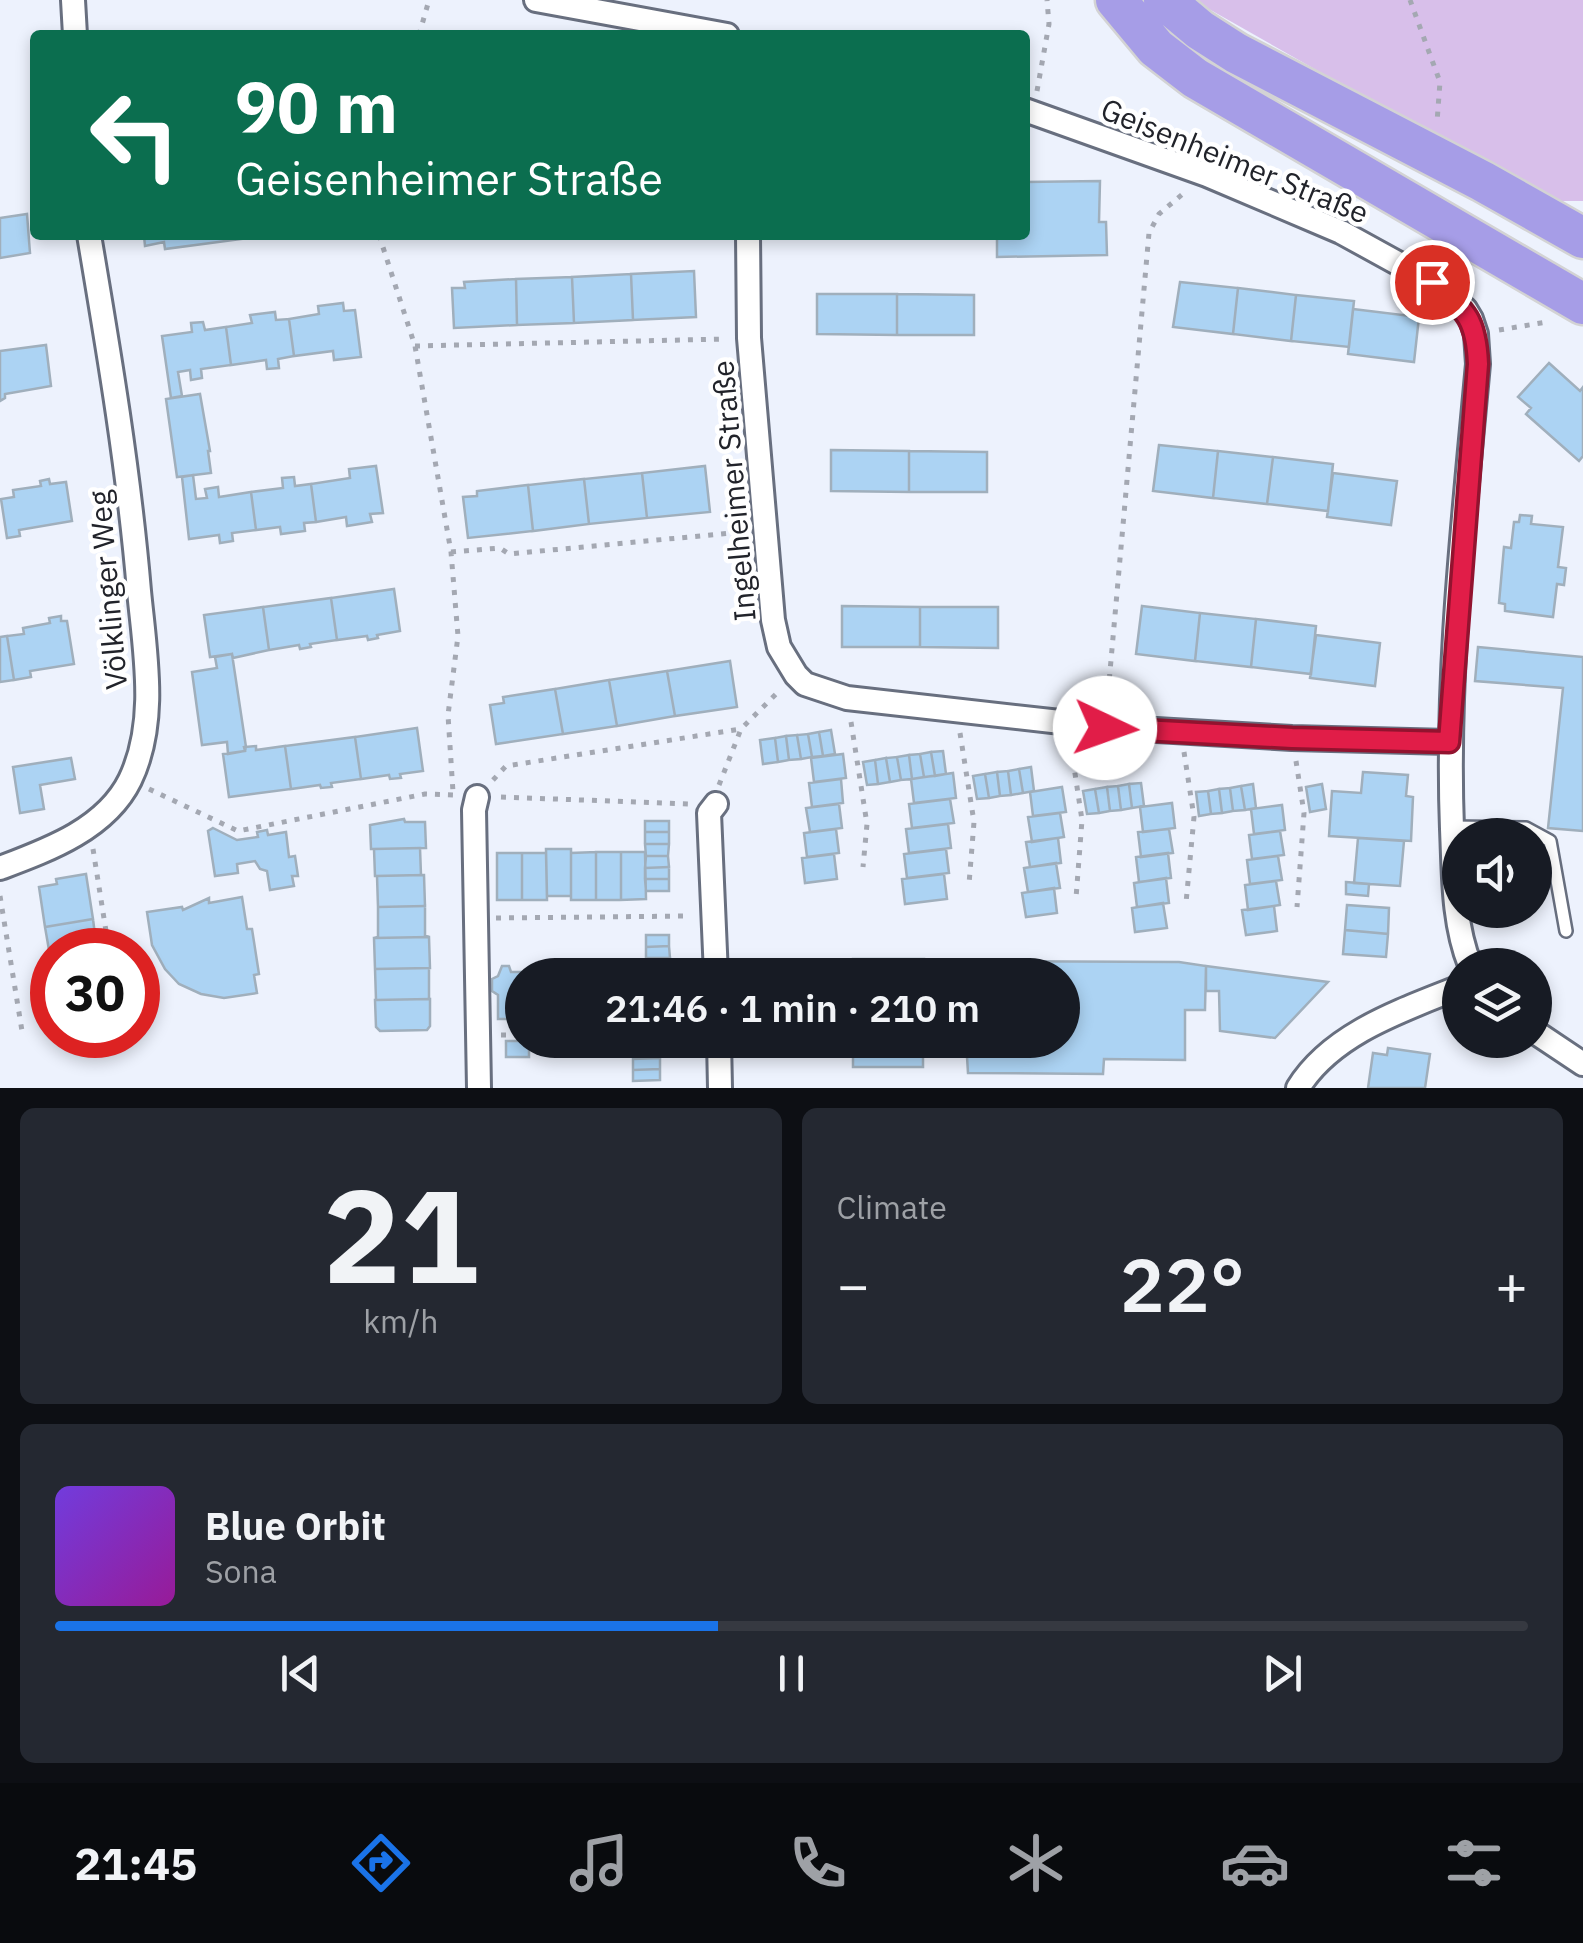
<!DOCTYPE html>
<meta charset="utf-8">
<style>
:root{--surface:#171b24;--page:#242831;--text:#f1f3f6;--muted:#9ea1a6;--line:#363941;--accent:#1a73e8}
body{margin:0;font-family:"IBM Plex Sans",sans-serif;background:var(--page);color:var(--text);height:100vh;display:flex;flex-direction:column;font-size:38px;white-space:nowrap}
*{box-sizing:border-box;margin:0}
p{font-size:32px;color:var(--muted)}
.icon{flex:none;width:55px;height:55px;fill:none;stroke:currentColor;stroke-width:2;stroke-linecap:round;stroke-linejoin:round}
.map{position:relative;height:1088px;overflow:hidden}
.panel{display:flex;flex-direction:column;gap:20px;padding:20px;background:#0d0f14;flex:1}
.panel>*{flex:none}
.hud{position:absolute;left:30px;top:30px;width:1000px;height:210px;border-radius:10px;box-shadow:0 5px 15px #0003;background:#0b6e4f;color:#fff;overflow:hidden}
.fabs{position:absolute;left:1442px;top:818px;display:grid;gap:20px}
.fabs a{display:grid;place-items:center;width:110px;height:110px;border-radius:50%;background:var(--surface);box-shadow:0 5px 15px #0003;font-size:50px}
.speed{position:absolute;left:30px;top:928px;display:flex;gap:20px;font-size:50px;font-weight:700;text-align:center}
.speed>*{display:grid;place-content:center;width:130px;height:130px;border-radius:50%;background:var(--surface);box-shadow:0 5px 15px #0003;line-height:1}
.speed .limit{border:15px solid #d22;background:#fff;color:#111}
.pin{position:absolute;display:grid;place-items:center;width:85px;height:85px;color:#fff;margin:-42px;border:5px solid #fff;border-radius:50%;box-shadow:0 2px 10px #0007}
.me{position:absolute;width:110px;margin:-55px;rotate:93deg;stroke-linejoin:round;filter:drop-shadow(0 0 8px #0008)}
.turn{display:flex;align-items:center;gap:35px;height:210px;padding:0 40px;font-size:45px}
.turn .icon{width:130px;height:130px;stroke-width:2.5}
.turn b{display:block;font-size:70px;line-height:85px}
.big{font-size:75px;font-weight:600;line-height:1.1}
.panel .tile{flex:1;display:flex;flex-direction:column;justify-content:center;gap:15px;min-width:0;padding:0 35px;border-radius:15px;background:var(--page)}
.panel .dial{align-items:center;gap:0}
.dial b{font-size:130px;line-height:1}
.song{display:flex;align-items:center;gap:30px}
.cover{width:120px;height:120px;border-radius:15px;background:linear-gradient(135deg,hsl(260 70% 55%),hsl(300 70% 35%))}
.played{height:10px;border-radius:5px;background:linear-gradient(90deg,var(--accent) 45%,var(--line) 45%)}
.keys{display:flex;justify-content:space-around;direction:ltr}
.heat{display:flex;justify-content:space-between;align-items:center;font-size:55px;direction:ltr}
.panel .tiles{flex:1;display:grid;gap:20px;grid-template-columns:1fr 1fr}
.tile:last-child{grid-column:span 2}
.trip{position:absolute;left:505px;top:958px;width:575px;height:100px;border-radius:50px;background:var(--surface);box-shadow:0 5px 15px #0003;font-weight:600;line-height:100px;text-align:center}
.dock{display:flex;height:160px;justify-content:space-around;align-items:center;background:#090b0e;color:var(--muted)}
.dock .icon{width:70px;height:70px}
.dock .active{color:var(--accent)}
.dock b{font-size:45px;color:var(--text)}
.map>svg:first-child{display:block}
.green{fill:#d8bfea}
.building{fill:#acd3f3;stroke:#a0afbc;stroke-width:2.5}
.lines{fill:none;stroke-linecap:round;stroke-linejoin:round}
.lane-casing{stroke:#686f7f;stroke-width:16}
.street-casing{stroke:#686f7f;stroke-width:28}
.highway-casing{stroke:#d3d3d4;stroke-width:45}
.path{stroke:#a4a8b2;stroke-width:5;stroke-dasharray:5 8;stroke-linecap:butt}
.lane{stroke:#fff;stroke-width:11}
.street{stroke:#fff;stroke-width:22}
.highway{stroke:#a69de7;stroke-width:40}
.route-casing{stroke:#92132f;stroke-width:25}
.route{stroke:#e11d48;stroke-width:18}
.labels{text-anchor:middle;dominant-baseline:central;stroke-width:9;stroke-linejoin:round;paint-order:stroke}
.street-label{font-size:30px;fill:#21232a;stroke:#fff}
</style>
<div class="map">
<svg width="1583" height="1088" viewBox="0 0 1583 1088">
<rect width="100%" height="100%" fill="#edf2fd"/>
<path class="green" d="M1193,0H1583V201H1547Z"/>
<path class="building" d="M1100,181L1099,222H1106L1107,255L997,257V235H1025V182Z
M27,214L30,253L0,258V218Z
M271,235L165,249L164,242L145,246L144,236Z
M694,271L696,317L633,320L631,274Z
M631,274L633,320L574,323L572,277Z
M572,277L574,323L517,325L516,279Z
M516,279L517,325L454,328L452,288H465L464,282Z
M1180,282L1238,288L1233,334L1173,327Z
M1238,288L1296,295L1291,341L1233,334Z
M817,294H897V335L817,334Z
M897,294L974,295V335H897Z
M1296,295L1354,301L1349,347L1291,341Z
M343,303L344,311L355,310L361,357L334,360L333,351L294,356L289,319L319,314L318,306Z
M1353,309L1419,317L1414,362L1348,354Z
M275,312L276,320L289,319L294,356L278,359L279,368L267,369L266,360L231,365L226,327L252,323L250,315Z
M203,322L205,330L226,327L231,365L201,369L202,378L191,380L190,370L178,372L182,396L171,398L162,336L192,332L191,323Z
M46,345L51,386L5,394V398L0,401V351Z
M1549,363L1580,391L1583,387V456L1579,461L1526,414L1531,408L1518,397Z
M200,394L210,451H208L211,473L177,477L166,399Z
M1159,445L1218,451L1213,498L1153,491Z
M831,450L909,451V492L831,491Z
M909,451L987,452V492H909Z
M1218,451L1273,457L1267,504L1213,498Z
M1273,457L1333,464L1328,511L1267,504Z
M376,466L383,513L370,514L372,522L347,526L346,517L316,522L311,484L350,478L349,469Z
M705,466L710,512L647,518L642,473Z
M642,473L647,518L589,524L584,479Z
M1333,473L1397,481L1391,525L1327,517Z
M193,475L196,499L207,498L205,489L218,487L219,497L251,492L256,530L232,533L233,541L220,543L219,535L189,539L182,477Z
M294,477L295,486L311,484L316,522L304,523L305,531L281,534L280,527L256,530L251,492L283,488L282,478Z
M49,479L50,484L66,482L72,521L19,530L20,536L7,538L1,499L14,497L13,490L41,486L40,481Z
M584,479L589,524L533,531L528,485Z
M528,485L533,531L468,538L463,497L477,496V491Z
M1520,515L1532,516L1531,524L1563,527L1558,567L1566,568L1564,585L1557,584L1553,617L1505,611V604L1499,603L1504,547L1511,548L1514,522H1519Z
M394,589L400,631L377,635L378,638L368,640L367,636L337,640L331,598Z
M331,598L337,640L310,644L311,647L300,649L299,645L269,650L263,607Z
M842,606L920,607V647H842Z
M1142,606L1200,613L1195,661L1136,654Z
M263,607L269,650L233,658L232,654L210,657L204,615Z
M920,607H998V648L920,647Z
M1200,613L1256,619L1251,667L1195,661Z
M61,616V621H67L74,664L30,671L31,677L14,680L7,636L24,634L23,628L50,623L49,618Z
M1256,619L1316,626L1311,674L1251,667Z
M1316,635L1380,643L1375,686L1310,678Z
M7,636L14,680L0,682V637Z
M1478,647L1583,657V831L1548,828L1563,688L1475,681Z
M232,654L246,747L245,751L228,754L227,742L202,745L192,672L217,668L215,657Z
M730,661L737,707L675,716L667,671Z
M667,671L675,716L617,726L609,680Z
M609,680L617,726L563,734L555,689Z
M555,689L563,734L496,744L490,705L504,703L503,697Z
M417,728L423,771L400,774L401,778L390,779L389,775L361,779L355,737Z
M831,730L835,754L823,756L819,732Z
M819,732L823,756L812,757L808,734Z
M808,734L812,757L801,759L797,735Z
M797,735L801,759L789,760L786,736Z
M786,736L789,760L778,762L775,738Z
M355,737L361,779L331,783L332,787L321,788L320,785L291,789L285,746Z
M775,738L778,762L763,764L760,740Z
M256,746V750L285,746L291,789L229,797L223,754L245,751L244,747Z
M943,751L946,774L935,776L931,752Z
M931,752L935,776L924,777L920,754Z
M843,754L846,778L814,782L811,758Z
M920,754L924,777L912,779L909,755Z
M909,755L912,779L901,780L897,757Z
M897,757L901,780L890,782L886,758Z
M71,758L75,779L40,785L44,809L20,813L13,767Z
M886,758L890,782L878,784L875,760Z
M875,760L878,784L867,785L863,762Z
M1031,767L1034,791L1023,793L1019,769Z
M1019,769L1023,793L1011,795L1008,771Z
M1008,771L1011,795L1000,796L997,772Z
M997,772L1000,796L989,798L985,774Z
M1363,772L1408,775L1406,796L1413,797L1411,841L1329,836L1332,791L1361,793Z
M953,773L956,798L914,803L911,779Z
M985,774L989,798L977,799L973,776Z
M841,779L843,803L812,807L809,783Z
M1141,783L1144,806L1132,808L1129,784Z
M1129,784L1132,808L1121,810L1118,786Z
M1253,784L1256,808L1245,810L1241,786Z
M1322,784L1326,809L1310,812L1306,787Z
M1118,786L1121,810L1110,811L1107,787Z
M1241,786L1245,810L1233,811L1230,788Z
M1062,787L1066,812L1033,816L1030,792Z
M1107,787L1110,811L1099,813L1095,789Z
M1230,788L1233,811L1222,813L1219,789Z
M1095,789L1099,813L1087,814L1083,791Z
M1219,789L1222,813L1211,814L1208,791Z
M1208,791L1211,814L1199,816L1196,792Z
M950,799L954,823L912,828L909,804Z
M1172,803L1175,828L1143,832L1140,807Z
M839,804L842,828L810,832L806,808Z
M1282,805L1285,830L1254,834L1251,809Z
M1060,813L1064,837L1032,842L1028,817Z
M404,819L405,822H425L426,848L371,849L370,825Z
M645,821H669V832H645Z
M948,824L951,848L909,853L906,829Z
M213,828L237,840L258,837L257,832L267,830L268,835L286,832L289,857L295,856L298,876H292L294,886L270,890L267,871L260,869L255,861L237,864L238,873L215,876L208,831Z
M836,829L839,853L807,857L804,833Z
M1169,829L1173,853L1141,857L1138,832Z
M1280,831L1284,855L1252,859L1249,835Z
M645,832H669V844H645Z
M1058,838L1061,863L1030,867L1026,842Z
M1358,838L1404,841L1400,886L1354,883Z
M645,844H669L668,856H646Z
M420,848L421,875L375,876L374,849Z
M546,849H571V896H547Z
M946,849L949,873L907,878L904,854Z
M596,852H621V900H596Z
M596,852V900H571V853Z
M621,852H645L646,899L621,900Z
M497,853H522V900H497Z
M522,853H546L547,900H522Z
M1168,853L1171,878L1139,882L1136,857Z
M834,854L837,879L805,883L802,858Z
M646,856H668L669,867L645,868Z
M1278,856L1282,880L1250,884L1247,860Z
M1056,863L1060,888L1028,892L1024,868Z
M669,867V879H645V868Z
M86,874L93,919L45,927L39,887L57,884L56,879Z
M944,874L947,899L905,904L902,879Z
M424,875L425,906L378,907L377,876Z
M1166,878L1169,903L1137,907L1134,883Z
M645,879H669V891H646Z
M1276,881L1280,905L1248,910L1245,885Z
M1346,882L1369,884L1368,896L1346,894Z
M1054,888L1057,913L1026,917L1022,893Z
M242,897L247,929H252L259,974L254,975L257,993L224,998L201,994L179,984L165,969L152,945L147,912L182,907L183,910L209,898V903Z
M1163,903L1167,928L1135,932L1132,908Z
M1347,905L1389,908L1388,934L1345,930Z
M425,906V936L429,937L374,938L378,937V907Z
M1274,906L1277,931L1246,935L1242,910Z
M93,919L96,943L49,950L45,927Z
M1345,930L1388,934L1386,957L1343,954Z
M646,935H669V946L646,947Z
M429,937L430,968L375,969L374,938Z
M669,946L670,958H646V947Z
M646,958H670V970H646Z
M853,959H924L923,975H853Z
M966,961L1179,962L1206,966L1205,1010H1185V1060L1104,1059L1103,1074L968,1073L966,1040H1062V975H966Z
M502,966H509L511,972H523L522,1019H498V995L492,991V979L498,976Z
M1206,966L1328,982L1275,1038L1220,1031L1219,991H1206Z
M429,968V999L376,1000L375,969Z
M430,999V1026L427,1030L380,1031L376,1027L375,1000Z
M853,1040H923V1067H853Z
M506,1041H529V1057H506Z
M1388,1048L1430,1054L1425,1088H1368L1373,1053L1387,1055Z
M660,1058V1069L633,1070V1059Z
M660,1069V1080L633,1081V1070Z"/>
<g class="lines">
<g class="lane-casing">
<path id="lane" d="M1452,827L1526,828L1550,841L1566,931"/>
</g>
<g class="street-casing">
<path id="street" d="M73,0L75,35
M536,0L727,35
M1025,110L1207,175L1341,232L1432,282L1465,309L1471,319L1476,334L1478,364C1464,519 1446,674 1452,829C1454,874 1453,923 1470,965
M748,235L749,338L773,620L779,647L796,675L805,684L847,698L1105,727L1292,738L1449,742
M477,797L474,810L479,1088
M716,804L709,813L716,975
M0,868C48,850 106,829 130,780C158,722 145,653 139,591C129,472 109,353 89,235
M1535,1032L1583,1064
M719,1040L720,1088
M1298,1088C1332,1033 1403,1010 1460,987"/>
</g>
<g class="highway-casing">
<path id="highway" d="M1116,0L1156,48L1195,78L1583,304
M1164,0L1200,30L1236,53L1482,181L1583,238"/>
</g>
<path class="path" d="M1410,0L1440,82L1437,122
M419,35L429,0
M1037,91L1049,24L1047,0
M379,235L415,346L451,552L458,636L448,715L453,792
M1499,330L1547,322
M415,346L726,339
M451,552L500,548L509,554L742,532
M1107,705L1149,233L1159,214L1185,192
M851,722L867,824L863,867
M960,733L974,822L969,884
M1071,747L1082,820L1076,898
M1184,752L1194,817L1186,903
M1296,761L1304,813L1297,907
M493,780L506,766L741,729
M719,785L741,729L779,691
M149,789L238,831L425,794L455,795
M501,797L690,804
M93,849L109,950
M0,896L22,1031
M496,918L690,916
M501,1035H522"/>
<use href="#lane" class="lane"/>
<use href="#street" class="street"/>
<use href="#highway" class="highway"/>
</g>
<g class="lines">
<g class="route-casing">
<path id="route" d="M1105,728L1292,738L1449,742L1478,364C1476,318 1466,311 1432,282"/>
</g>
<use href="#route" class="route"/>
</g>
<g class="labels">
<g class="street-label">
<text transform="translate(1235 160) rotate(22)">Geisenheimer Straße</text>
<text transform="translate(733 491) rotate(-95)">Ingelheimer Straße</text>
<text transform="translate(107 590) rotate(-95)">Völklinger Weg</text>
</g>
</g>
</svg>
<div class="fabs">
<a><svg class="icon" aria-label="sound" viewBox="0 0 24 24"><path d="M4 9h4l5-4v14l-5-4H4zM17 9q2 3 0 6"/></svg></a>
<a><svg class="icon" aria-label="layers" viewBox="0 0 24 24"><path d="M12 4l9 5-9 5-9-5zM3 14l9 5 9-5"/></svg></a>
</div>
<div class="speed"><div class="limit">30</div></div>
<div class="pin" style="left:1432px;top:282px;background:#d93025"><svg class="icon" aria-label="arrive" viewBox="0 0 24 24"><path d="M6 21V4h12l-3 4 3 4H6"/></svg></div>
<svg class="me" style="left:1105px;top:728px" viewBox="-20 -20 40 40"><circle r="19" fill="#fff"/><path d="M0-13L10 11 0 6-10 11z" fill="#e11d48"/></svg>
<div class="trip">21:46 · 1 min · 210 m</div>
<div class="hud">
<div class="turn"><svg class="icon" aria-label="left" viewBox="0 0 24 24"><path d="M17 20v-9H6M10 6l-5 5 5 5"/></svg><div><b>90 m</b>Geisenheimer Straße</div></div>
</div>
</div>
<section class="panel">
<div class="tiles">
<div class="tile dial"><b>21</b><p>km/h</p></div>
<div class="tile"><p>Climate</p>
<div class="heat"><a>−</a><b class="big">22°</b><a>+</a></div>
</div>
<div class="tile">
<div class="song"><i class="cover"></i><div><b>Blue Orbit</b><p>Sona</p></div></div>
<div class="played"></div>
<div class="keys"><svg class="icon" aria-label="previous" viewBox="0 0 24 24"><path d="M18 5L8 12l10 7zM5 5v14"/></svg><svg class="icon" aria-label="pause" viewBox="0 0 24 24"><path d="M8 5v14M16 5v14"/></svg><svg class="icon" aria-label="next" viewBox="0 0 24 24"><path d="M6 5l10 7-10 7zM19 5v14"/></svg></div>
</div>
</div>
</section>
<nav class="dock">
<b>21:45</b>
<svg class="icon active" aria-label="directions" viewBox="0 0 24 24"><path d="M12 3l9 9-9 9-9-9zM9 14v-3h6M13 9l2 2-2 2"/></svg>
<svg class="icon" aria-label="music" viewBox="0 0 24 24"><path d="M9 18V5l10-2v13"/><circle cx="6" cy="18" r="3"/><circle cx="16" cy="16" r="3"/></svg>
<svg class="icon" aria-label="phone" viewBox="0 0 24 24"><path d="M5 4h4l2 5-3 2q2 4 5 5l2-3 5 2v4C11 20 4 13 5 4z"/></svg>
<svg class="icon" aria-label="climate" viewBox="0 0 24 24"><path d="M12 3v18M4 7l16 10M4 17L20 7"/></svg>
<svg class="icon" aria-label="car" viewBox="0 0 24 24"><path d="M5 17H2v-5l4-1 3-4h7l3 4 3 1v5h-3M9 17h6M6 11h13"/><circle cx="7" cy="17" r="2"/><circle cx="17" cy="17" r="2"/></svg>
<svg class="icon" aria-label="filters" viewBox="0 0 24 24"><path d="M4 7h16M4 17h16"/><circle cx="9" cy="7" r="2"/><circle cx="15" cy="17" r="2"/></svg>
</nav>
